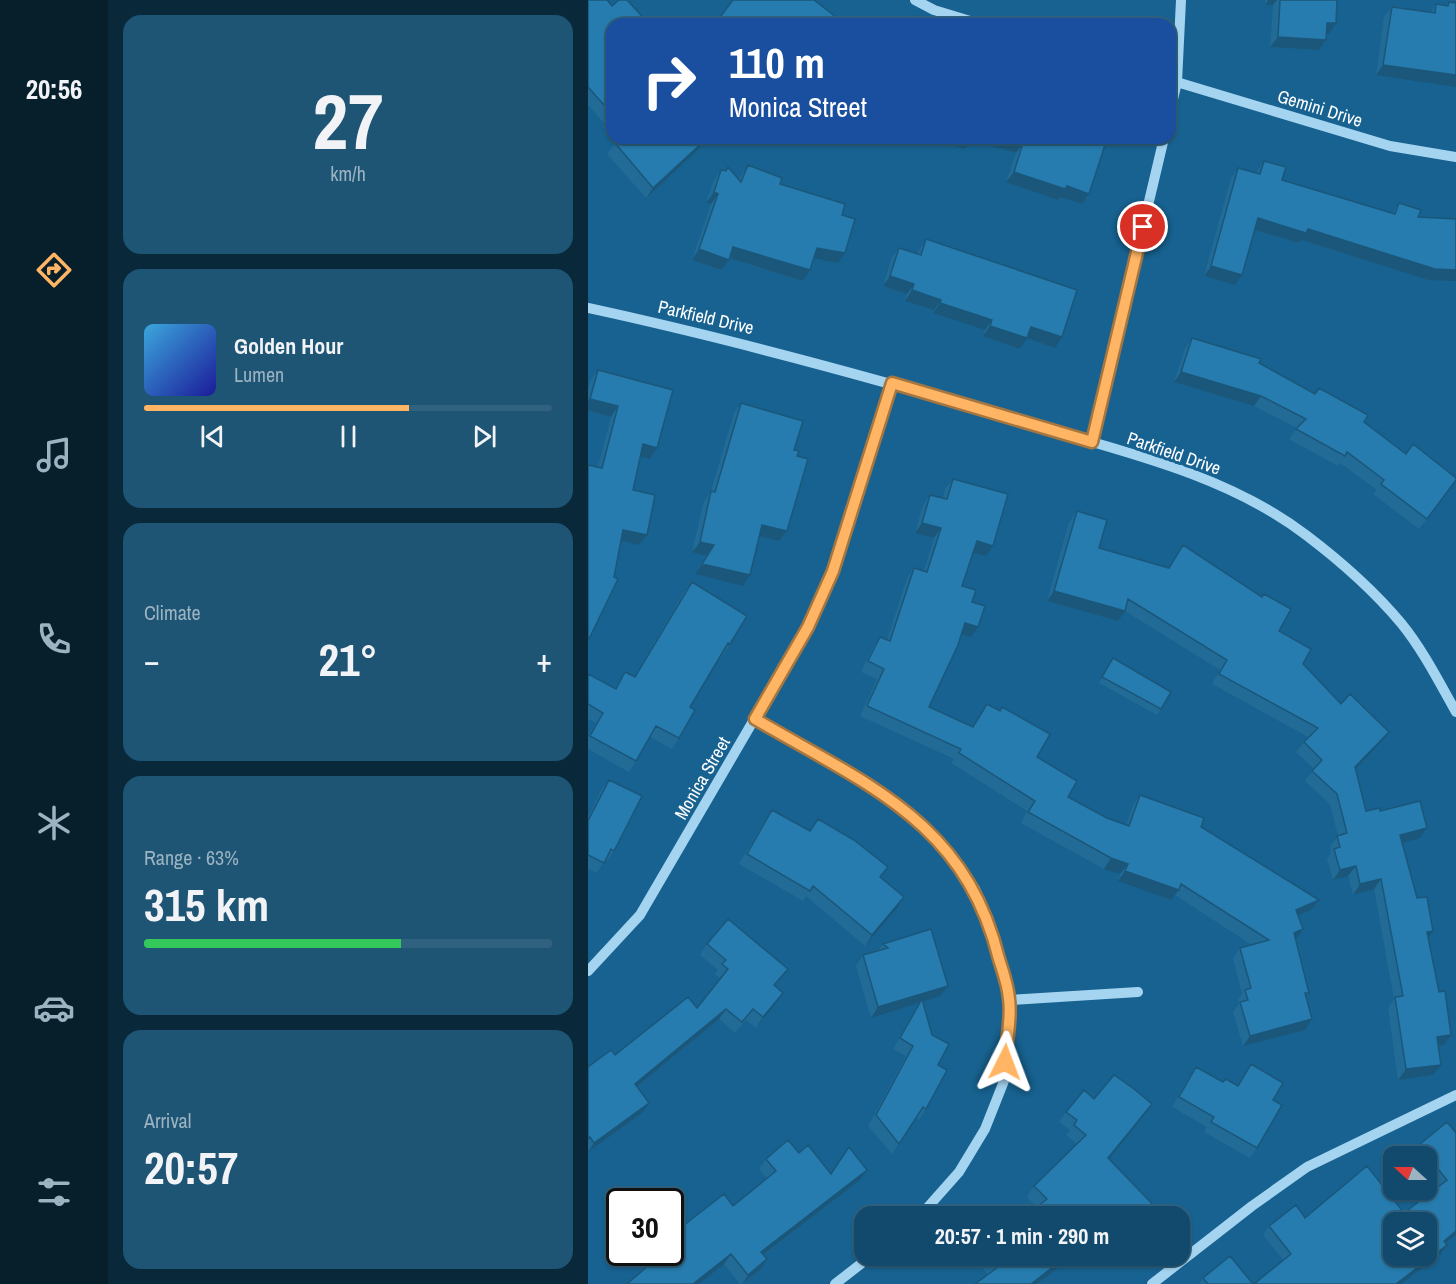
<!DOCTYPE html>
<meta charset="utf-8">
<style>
:root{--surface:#114a6c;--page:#1e5474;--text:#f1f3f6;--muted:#9cb3c2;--line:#30627f;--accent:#ffb563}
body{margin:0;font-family:"Archivo Narrow",sans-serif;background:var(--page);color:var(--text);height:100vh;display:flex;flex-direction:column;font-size:22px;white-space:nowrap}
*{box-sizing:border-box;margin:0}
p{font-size:20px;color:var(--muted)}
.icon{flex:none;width:33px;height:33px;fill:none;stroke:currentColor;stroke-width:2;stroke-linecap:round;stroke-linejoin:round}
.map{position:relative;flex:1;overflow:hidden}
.details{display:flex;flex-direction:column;gap:15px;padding:15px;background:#09293b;width:480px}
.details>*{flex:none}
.banner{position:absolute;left:18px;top:18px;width:570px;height:126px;border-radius:18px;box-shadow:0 2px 4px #0004,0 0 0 2px var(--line);background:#1a4fa0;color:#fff;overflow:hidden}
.needle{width:39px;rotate:291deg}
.tools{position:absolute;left:795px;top:1146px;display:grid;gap:12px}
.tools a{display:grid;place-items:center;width:54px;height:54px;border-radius:12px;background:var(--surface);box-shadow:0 2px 4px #0004,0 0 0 2px var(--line);font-size:30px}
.speed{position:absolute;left:18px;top:1188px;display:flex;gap:12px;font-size:30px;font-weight:700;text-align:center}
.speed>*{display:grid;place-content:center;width:78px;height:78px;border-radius:50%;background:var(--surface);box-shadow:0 2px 4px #0004,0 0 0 2px var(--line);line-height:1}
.speed .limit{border:3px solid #111;border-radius:9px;background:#fff;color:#111}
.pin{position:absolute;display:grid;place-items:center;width:51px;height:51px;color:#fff;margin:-26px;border:3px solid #fff;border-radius:50%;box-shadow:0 2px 6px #0007}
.me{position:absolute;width:66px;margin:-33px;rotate:3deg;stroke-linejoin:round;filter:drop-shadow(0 0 4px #0008)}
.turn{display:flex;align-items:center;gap:21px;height:126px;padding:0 24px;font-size:27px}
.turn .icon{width:78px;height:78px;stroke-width:2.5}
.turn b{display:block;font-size:42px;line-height:51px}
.big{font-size:45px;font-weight:800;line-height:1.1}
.details .card{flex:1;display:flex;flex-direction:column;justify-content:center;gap:9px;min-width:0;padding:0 21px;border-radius:18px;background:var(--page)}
.details .dial{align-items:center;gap:0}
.dial b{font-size:78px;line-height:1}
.song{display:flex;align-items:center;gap:18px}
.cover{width:72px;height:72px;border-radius:9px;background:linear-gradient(135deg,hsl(200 70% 55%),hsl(240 70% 35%))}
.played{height:6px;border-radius:3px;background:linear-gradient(90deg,var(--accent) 65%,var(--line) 65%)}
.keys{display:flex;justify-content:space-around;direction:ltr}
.heat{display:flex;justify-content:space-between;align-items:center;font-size:33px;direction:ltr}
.charge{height:9px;border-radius:4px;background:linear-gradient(90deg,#34c759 63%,var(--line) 0)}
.trip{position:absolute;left:266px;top:1206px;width:336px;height:60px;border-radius:18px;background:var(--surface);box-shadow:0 2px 4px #0004,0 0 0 2px var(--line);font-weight:800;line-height:60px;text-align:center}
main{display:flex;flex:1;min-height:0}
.tabs{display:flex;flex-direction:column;width:108px;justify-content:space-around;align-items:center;background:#071e2b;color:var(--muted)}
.tabs .icon{width:42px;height:42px}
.tabs .selected{color:var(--accent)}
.tabs b{font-size:27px;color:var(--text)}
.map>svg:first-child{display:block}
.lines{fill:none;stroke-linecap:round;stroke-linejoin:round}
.minor{stroke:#a4d4f0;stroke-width:10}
.wall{fill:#216b96}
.shaded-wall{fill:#1b577a}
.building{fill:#267cae;stroke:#1b577a;stroke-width:1.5;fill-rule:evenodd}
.route-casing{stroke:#a67640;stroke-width:15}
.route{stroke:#ffb563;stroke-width:10}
.labels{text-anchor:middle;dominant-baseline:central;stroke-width:6;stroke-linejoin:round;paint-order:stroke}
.street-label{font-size:18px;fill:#fff;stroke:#176290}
</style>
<main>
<nav class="tabs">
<b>20:56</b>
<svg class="icon selected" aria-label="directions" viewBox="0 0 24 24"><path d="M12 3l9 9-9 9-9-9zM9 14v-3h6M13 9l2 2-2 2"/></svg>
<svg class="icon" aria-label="music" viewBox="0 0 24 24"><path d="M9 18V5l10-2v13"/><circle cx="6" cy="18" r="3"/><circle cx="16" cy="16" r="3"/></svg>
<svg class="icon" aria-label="phone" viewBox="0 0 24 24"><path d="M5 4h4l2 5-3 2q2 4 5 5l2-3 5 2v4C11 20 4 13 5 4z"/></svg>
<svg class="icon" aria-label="climate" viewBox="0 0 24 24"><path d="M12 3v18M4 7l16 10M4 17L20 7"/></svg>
<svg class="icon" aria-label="car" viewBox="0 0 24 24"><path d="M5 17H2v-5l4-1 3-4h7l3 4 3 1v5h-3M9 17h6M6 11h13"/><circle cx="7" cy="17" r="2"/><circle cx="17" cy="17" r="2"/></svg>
<svg class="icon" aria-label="filters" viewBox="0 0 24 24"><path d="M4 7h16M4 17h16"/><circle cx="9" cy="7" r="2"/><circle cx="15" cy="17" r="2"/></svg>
</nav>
<section class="details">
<div class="card dial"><b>27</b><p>km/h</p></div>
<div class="card">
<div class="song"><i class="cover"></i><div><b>Golden Hour</b><p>Lumen</p></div></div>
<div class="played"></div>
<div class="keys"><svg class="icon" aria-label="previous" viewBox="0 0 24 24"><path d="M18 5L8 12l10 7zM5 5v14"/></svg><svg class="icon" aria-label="pause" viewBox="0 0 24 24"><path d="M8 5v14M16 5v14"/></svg><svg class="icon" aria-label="next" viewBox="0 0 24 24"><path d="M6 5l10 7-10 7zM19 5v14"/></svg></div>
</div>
<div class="card"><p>Climate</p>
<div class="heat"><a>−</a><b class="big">21°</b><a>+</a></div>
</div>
<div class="card"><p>Range · 63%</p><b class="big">315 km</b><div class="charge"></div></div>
<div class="card"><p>Arrival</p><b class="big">20:57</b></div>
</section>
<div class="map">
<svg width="868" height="1284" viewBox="0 0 868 1284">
<rect width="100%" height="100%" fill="#176290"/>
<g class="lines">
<path class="minor" d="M327,0L346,10L392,24
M582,80L802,146L868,157
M582,112L589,82L593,0
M0,308C148,340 293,380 438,423C533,451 638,474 718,535C751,560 787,592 813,623C835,650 851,682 868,712
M504,442L576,138
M167,719L295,794L334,823L359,850L387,889L405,932L422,1000L416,1081L397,1129L371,1172L332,1216
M0,971L52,915L220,627L245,571L304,383
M422,1000L550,992
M247,1284L283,1256
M564,1284L664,1206L719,1167L868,1095"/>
</g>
<path class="wall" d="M0,0L24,24V138H113L109,151L58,198L19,154L28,142L15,127L17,124L0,105Z
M145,0L252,20L259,24H127Z
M677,0H749L748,23L741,34H738V40L731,50L682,47L685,5H677Z
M861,2L868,3L788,75L796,17L804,7L842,13L848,4L858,5Z
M339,138H496L501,194L494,204L472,197L470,200L418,182L428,153L383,140L377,149Z
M676,161L694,180L804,213L811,203L830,217L840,280L714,240L711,243L667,230L647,285L616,276L643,178L650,168L668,173Z
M160,165L192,184L254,215L257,253L250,263L225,259L215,281L141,258L133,270L104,260L123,204L118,203L126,180L133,170L137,171L140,167L151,179Z
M338,239L467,348L439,338L432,349L395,336L397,330L345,313L346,310L317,301L319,294L295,286L303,259L311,248L329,254L331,250Z
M604,338L671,363L727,393L731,388L862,489L831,529L785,494L789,490L752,463L750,466L701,439L709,428L666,406L586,382L597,348Z
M10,370L69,448L62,459L52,456L45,490L59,535L51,545L33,541L10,467L23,417L0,410V390L2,381Z
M153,403L206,450L209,456L199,531L191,541L172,536L162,575L155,586L107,574L118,556L104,552L116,501L123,491L146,413Z
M365,479L398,556L385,553L374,586L384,602L390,627L383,637L373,634L341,707L384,727L399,704L411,711L414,707L449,757L480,797L519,818L538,825L545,805L552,795L613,827L731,900L723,910L710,916L708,939L718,997L724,1019L717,1030L655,1046L645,1012L651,1004L650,1000L654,994L645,958L652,948L664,945L587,895L583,900L530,881L532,874L516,869L433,823L439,811L363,763L366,759L272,716L289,679L273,672L285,647L292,637L299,640L319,578L326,568L336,571L346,538L327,533L335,505L342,495L355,498L357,489Z
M489,511L511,548L580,568L595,545L691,631L715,664L753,704L793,742L767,769L778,811H792L839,828L832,838L814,843L840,938L851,992L863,1035L856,1045L850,1046L845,1075L810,1080L800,1008L806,999L786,889L765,895L760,876L745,880L739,859L743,853L742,846L750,836L742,804L717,781L726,769L708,752L720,737L624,684L632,670L537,611L530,621L459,601L481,522Z
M104,582L142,644L135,655L133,654L102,707L91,738L84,749L62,737L48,761L41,772L0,749V737L8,723L0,719V674L27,688L37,672L46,677L96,592Z
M525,658L573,709L569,715L511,683Z
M21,780L26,851L19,861L17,860L9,873L0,869V817L13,790Z
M184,810L221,831L230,819L300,867L293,878L309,908L277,946L218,896L215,901L151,864L177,820Z
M119,944L192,979L187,986L195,993L168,1028L158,1020L147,1033L131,1019L49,1087L54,1113L0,1152V1067L27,1055L109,1008L132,978L127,974L130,970L112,955Z
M295,944L352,996L335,1002L350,1065L338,1109L331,1120L328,1118L304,1154L280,1126L318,1056L305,1049L331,1003L283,1018L268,966L275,955L290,951Z
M663,1064L685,1100L669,1148L662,1158L616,1132L619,1127L584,1107L601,1077L608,1067L635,1082L649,1085Z
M506,1099L564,1104L557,1114L521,1159L574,1216H438L449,1207L439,1197L446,1186L489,1144L478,1135L482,1130L471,1122L478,1112Z
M868,1133V1235L858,1243L859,1245L853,1254L695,1260L675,1235L681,1226L717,1218L816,1213L851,1186L838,1171V1156H827L825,1154L831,1145Z
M211,1153L243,1174L279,1170L272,1180L176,1255L172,1270L155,1284H152L136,1264L111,1284H39L74,1254L72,1252H82V1236L145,1206L179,1179L171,1169L178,1159Z
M393,1256H486L449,1284L400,1275L389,1261Z
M615,1278L665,1284H611Z"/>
<path class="shaded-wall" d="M680,0H689L685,5H677Z
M739,23H748L741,34H732Z
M690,37L738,40L731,50L682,47Z
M795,65L868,75V87L788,75Z
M339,138H419L435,143L428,153L383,140L377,149Z
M116,141L109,151L58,198L65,188Z
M426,172L479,186L501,194L494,204L472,197L470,200L418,182Z
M126,192L130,194L123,204L118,203Z
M670,218L720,229L868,270V281L840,280L714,240L711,243L663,229Z
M145,247L222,270L215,281L138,257Z
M229,248L257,253L250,263L222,258Z
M111,249L141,260L133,270L104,260Z
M623,266L654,275L647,285L616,276Z
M302,276L326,284L319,294L295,286Z
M324,290L353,300L346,310L317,301Z
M352,303L404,320L397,330L345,313Z
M402,326L443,327L474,337L467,348L439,338L432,349L395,336Z
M593,372L673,396L666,406L586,382Z
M2,399L30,406L23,417L0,410V401Z
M55,444L69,448L62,459L47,455Z
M334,523L353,528L346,538L327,533Z
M174,525L199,531L191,541L167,535Z
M35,530L59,535L51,545L28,540Z
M389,541L405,546L398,556L381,552Z
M112,542L126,545L118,556L104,552Z
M114,564L162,575L155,586L107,574Z
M466,591L537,611L530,621L459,601Z
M377,623L390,627L383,637L369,633Z
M801,732L793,742L760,777L767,767Z
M839,828L832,838L804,846L812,835Z
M523,858L540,864L532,874L516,869Z
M768,866L760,876L745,880L752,870Z
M537,871L591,890L583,900L530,881Z
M793,879L786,889L765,895L772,884Z
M316,897L309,908L277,946L284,935Z
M731,900L723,910L701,920L708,910Z
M715,929L708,939L699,943L706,933Z
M845,931L838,942L839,932Z
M360,986L352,996L332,1003L334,999L331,1003L283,1018L290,1007Z
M195,993L188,1003L168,1028L175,1017Z
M138,1009L131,1019L40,1094L47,1084Z
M724,1019L717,1030L655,1046L662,1036Z
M863,1035L856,1045L842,1048L849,1037Z
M853,1065L845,1075L810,1080L818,1069Z
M61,1103L54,1113L0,1152L6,1143Z
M564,1104L557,1114L513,1169L520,1158Z
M279,1170L272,1180L166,1262L173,1252Z
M868,1231V1235L849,1250L856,1241Z
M859,1245L853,1254L813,1284H808Z
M143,1254L136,1264L111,1284H105Z
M479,1256H486L449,1284H443Z
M179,1259L172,1270L154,1284L160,1275Z"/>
<path class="building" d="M0,0H19L24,6L31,0H39L61,24H24V114L0,87Z
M145,0H226L252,20L259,24H177L171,20L168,24H127Z
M692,0H749L748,23H739L738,40L690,37Z
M861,2L868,3V75L795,65L804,7L847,13L848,4L860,6Z
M32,138H113L116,141L65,188L27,143Z
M419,138H496L517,145L501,194L479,186L477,189L426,172L435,143Z
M676,161L698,167L694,180L807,214L811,203L833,210L830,217L868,219V270L847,269L720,229L718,233L670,218L654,275L623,266L650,168L672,174Z
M160,165L194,178L192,184L257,204L254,215L267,219L257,253L229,248L222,270L145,247L141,260L111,249L130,194L126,192L133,170L138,171L140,167L153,182Z
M338,239L489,290L474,337L443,327L439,338L402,326L404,320L352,303L353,300L324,290L326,284L302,276L311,248L333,255Z
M604,338L673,359L671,363L727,394L731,388L780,415L776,422L818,454L825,444L868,478V480L839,519L793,484L796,480L759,452L757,456L708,429L718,419L673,396L593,372Z
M10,370L85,390L69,448L55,444L45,490L67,495L59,535L35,530L26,577L30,579L0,641V465L14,468L30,406L2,399Z
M153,403L215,421L206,450L211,451L209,456L220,459L199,531L174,525L162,575L114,564L126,545L112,542L123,491L127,492Z
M365,479L420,494L405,546L389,541L374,586L388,590L384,602L397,606L390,627L377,623L370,645L341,707L385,727L399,704L412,711L414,707L462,734L449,757L489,781L480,797L519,818L541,826L552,795L616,818L613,827L731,900L708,910L715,929L706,933L721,993H717L724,1019L662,1036L652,1002L660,1000L657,990L663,988L652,948L681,940L593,884L591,890L537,871L540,864L523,858L440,812L447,801L371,753L373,749L279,706L296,669L280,661L292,637L302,641L326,568L339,572L353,528L334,523L342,495L359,499Z
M489,511L519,520L511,548L581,568L595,545L674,597L676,594L703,609L691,631L723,649L715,664L753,704L762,694L801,732L767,767L778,811L792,808V811L832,801L839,828L812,835L829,898L839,897L845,931L839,932L851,992L857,991L863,1035L849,1037L853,1065L818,1069L807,997L815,996L793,879L772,884L768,866L752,870L746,849L752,847L749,836L759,833L749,794L724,771L734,760L716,742L730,728L631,674L639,660L540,599L537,611L466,591Z
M104,582L159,616L142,644L140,643L102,707L107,710L91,738L68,726L48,761L2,736L15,713L0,704V674L28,689L37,672L47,677Z
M525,658L583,692L573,709L514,677Z
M21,780L54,796L26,851L23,849L16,863L0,855V821Z
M184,810L222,831L230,819L266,840L300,867L292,877L316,897L284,935L225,886L222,891L159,854Z
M140,919L200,969L186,985L195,993L175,1017L165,1009L154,1022L138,1009L47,1084L61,1103L6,1143L2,1137L0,1139V1067L23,1050L27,1055L100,997L109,1008L140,969L134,964L138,960L119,944Z
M343,929L360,986L290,1007L275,955L300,948L295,944Z
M334,999L344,1035L361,1044L350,1065L359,1070L338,1109L335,1107L311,1144L288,1115L325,1046L312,1038Z
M663,1064L695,1083L685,1100L694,1105L669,1148L623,1122L626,1117L591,1097L608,1067L635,1082L638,1079L650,1086Z
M526,1075L546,1089L564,1104L520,1158L575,1215L573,1216H541L532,1208L523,1216H438L459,1199L446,1186L498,1135L486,1125L489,1120L478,1112L496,1090L506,1099Z
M859,1122L868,1133V1231L856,1241L859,1245L808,1284H666L703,1254L681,1226L708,1205L717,1218L779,1166L816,1213L859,1180L831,1145ZM806,1222H838V1256H806Z
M200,1140L211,1153L220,1145L243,1174L261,1147L279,1170L173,1252L179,1259L160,1275L143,1254L105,1284H39L76,1252H82V1236L136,1194L145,1206L188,1171L178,1159Z
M400,1256H479L443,1284H387L410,1267Z
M642,1256L665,1284H620L615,1278Z"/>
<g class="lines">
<g class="route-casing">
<path id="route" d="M417,1062C418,1042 424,1018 421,999C420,985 415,972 411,959C377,821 279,785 167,719L220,627L245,571L304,383L504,442L555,227"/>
</g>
<use href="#route" class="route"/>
</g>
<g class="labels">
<g class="street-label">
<text transform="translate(732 108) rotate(17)">Gemini Drive</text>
<text transform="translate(118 317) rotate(13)">Parkfield Drive</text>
<text transform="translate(586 453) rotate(19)">Parkfield Drive</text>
<text transform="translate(114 778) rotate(-60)">Monica Street</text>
</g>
</g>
</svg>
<div class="tools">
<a><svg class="needle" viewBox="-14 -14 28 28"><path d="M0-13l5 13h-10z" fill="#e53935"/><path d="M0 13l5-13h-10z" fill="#9cb3c2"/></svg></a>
<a><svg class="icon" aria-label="layers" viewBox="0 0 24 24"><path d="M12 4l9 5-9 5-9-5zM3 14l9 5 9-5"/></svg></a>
</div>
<div class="speed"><div class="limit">30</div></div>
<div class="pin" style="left:555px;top:227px;background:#d93025"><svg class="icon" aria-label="arrive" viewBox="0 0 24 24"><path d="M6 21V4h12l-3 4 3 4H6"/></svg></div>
<svg class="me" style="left:417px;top:1062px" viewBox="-20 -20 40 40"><path d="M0-17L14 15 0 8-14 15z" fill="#ffb563" stroke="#fff" stroke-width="4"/></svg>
<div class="trip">20:57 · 1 min · 290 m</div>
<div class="banner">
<div class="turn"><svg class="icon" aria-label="right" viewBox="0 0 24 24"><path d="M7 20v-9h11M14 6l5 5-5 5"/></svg><div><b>110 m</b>Monica Street</div></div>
</div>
</div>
</main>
